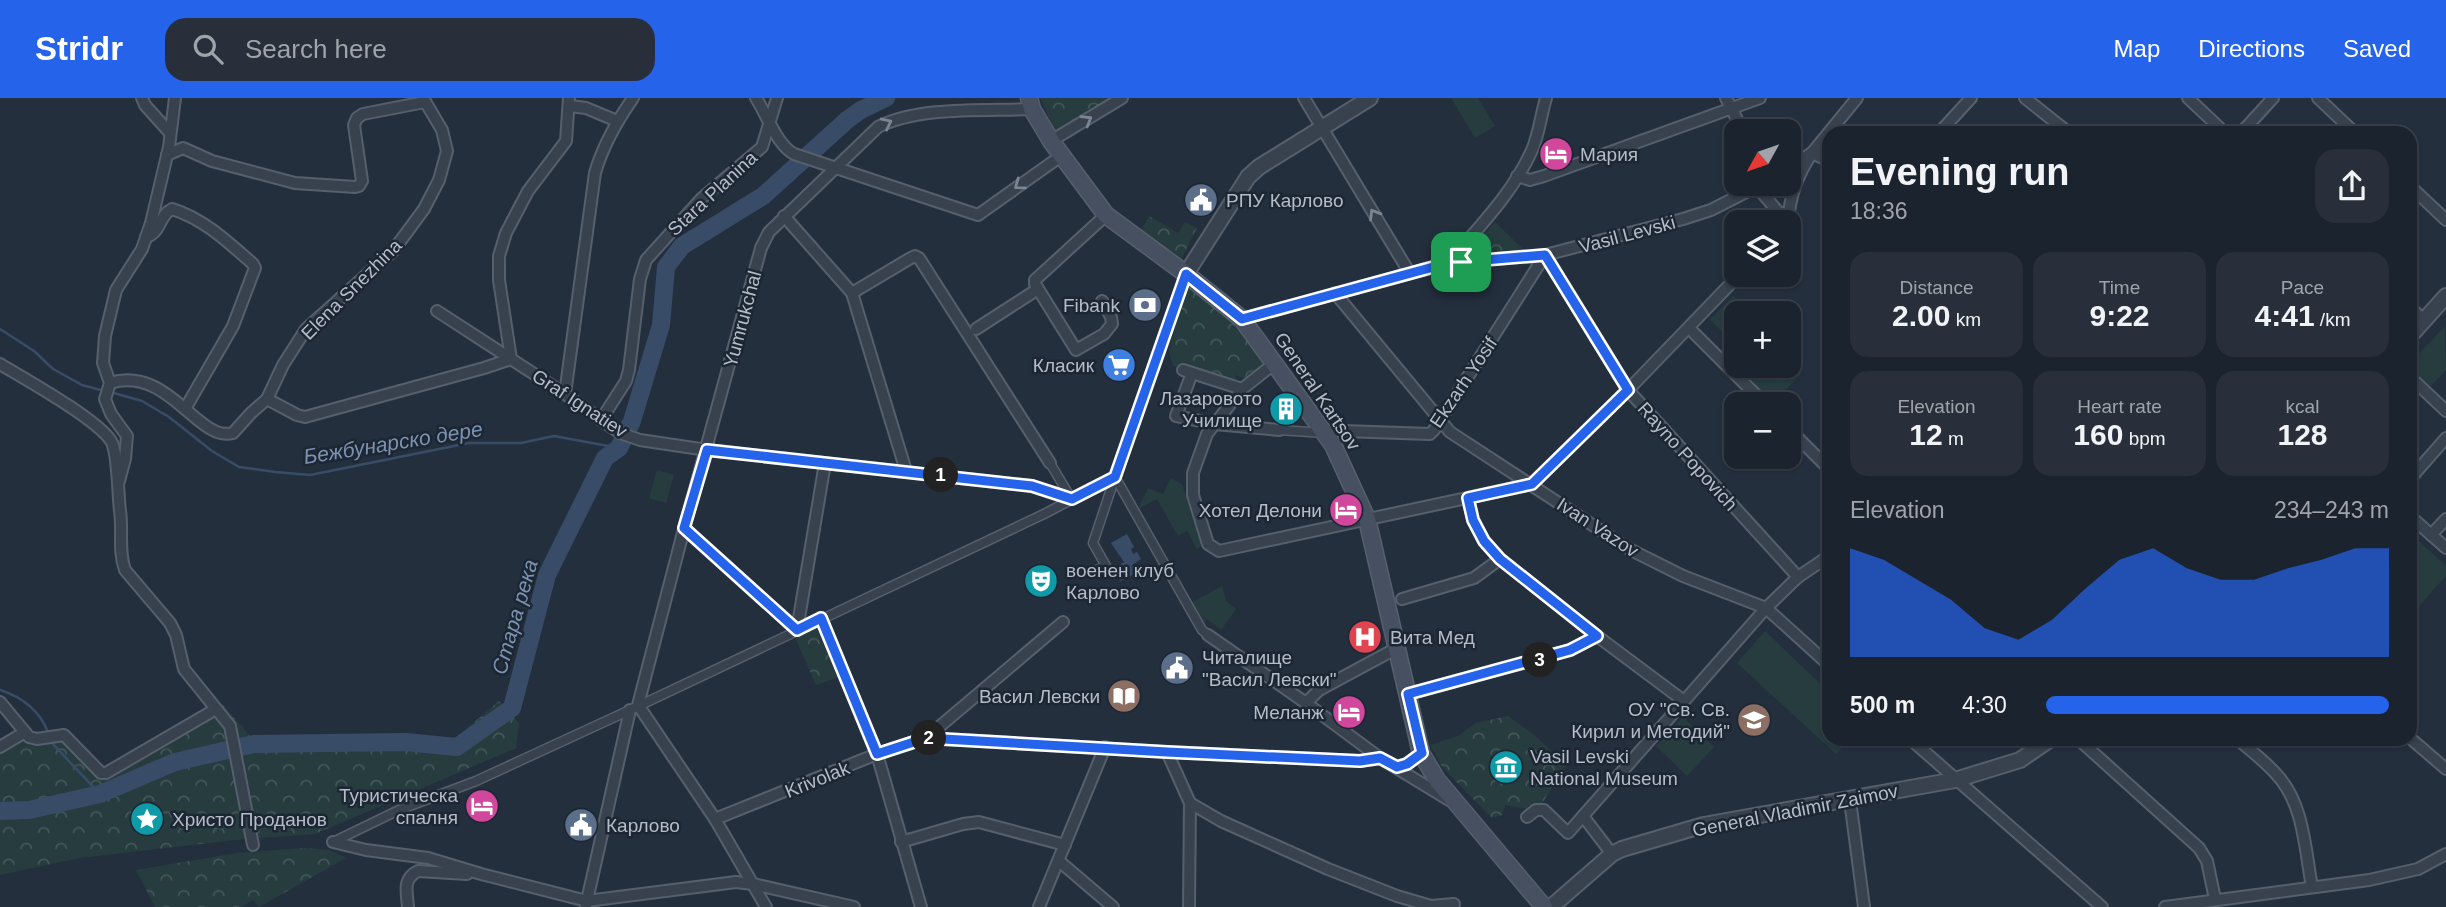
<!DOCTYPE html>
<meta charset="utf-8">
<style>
body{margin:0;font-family:Arial,sans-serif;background:#282f3a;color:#f1f3f6;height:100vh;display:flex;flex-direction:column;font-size:26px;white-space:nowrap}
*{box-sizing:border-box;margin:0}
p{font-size:23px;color:#a0a4aa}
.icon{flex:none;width:38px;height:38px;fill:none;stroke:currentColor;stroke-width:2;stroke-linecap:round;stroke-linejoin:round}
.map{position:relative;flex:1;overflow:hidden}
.side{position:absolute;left:1822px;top:28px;width:595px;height:620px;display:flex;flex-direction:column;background:#1b232e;border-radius:21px;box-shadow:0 2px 5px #0004,0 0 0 2px #39404a}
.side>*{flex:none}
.needle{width:46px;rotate:230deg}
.tools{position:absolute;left:1724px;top:21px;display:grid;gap:14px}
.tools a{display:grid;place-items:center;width:77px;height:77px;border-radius:14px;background:#1b232e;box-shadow:0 2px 5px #0004,0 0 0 2px #39404a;font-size:35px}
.pin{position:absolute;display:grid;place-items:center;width:60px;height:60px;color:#fff;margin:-30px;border-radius:14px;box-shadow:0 4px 10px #0006}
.km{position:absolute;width:35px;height:35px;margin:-18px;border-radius:50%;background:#222;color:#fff;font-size:19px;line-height:35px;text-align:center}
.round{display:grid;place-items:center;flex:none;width:74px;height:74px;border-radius:21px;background:#282f3a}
.head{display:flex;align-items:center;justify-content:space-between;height:119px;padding:0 28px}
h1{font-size:38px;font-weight:800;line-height:52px}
.stats{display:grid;grid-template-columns:repeat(3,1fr);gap:10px;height:119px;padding:7px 28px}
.stats div{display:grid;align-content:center;border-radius:18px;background:#282f3a;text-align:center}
.stats b{font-size:30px;font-weight:800}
.stats small{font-size:19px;font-weight:400}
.stats p{font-size:19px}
.chart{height:196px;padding:14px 28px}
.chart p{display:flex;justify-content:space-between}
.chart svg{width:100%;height:126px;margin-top:7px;fill:#2563eb;opacity:.7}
ul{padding:0 28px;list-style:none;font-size:23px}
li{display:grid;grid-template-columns:112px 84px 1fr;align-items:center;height:52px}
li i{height:18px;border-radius:9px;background:#2563eb}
header{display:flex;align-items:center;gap:42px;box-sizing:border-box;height:98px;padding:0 35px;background:#2563eb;color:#fff}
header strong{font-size:33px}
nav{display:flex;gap:38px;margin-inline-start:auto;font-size:24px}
.search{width:490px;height:63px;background:#282f3a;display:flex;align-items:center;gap:18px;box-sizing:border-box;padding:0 24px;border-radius:21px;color:#a0a4aa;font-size:26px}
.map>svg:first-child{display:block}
</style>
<header>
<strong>Stridr</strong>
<div class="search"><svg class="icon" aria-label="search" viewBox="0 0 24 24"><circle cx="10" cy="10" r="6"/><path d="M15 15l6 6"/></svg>Search here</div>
<nav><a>Map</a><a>Directions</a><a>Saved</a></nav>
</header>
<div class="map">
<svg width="2446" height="809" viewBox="0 0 2446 809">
<defs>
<pattern id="park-crowns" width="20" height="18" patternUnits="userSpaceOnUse" patternTransform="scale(1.75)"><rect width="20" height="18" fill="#263c3f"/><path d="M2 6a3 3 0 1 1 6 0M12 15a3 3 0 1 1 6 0" fill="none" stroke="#435659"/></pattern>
</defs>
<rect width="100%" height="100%" fill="#242f3e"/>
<g fill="#263c3f">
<polygon points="1451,0 1478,0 1495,28 1475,40"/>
<polygon points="1733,198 1749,215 1736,215 1736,242 1733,244 1710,222"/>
<polygon points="2445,228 2446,272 2428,291 2410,274 2410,265"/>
<polygon points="1736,251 1736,268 1788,268 1789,264 1801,276 1772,306 1725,259"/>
<polygon points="657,372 674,377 666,405 649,400"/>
<polygon points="1171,380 1182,386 1202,448 1197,451 1187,433 1178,438 1157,401 1138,411 1148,390 1163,396"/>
<polygon points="2410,435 2446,468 2446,478 2410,518"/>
<polygon points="1222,488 1226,503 1236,511 1221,532 1207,521 1204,524 1194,514 1189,506"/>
<polygon points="1765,533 1829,594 1829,640 1851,641 1836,656 1737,565"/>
<polygon points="1683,619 1714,649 1687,678 1656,648"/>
</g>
<g fill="url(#park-crowns)">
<polygon points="1040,0 1110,0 1057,37"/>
<polygon points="1149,118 1178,135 1185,124 1197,130 1179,165 1138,137"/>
<polygon points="1495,124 1530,158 1461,164"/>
<polygon points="1187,185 1225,215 1239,230 1264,268 1249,283 1236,277 1234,286 1173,268 1169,253"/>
<polygon points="816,526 839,579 816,587 794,537"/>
<polygon points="499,603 519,625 516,650 315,736 244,741 79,760 0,777 0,649 14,640 63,642 93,676 104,678 128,669 223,607 250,638 402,636 452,643"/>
<polygon points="1508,618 1533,636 1567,667 1537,713 1505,707 1502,717 1492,720 1442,669 1430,647 1458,638 1476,625"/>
<polygon points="305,750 329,752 346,760 259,809 253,802 241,809 155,809 136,772 237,755"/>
</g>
<polygon fill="#394c67" points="1127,436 1134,449 1131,451 1133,456 1137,454 1141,461 1132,467 1136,475 1120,483 1113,470 1124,464 1111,445"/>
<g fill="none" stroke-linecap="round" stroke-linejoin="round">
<g stroke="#394c67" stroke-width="2.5">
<polyline points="0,231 34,253 53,271 82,287 104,293"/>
<polyline points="110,294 142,303 169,319 212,353 239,369 275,374 310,377 469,345 521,345 554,338 619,350"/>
<path d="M0,592C22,599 39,612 48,634"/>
<polyline points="51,644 100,696"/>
</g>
<polyline stroke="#394c67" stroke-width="18" points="0,713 29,712 100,696 175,664 254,646 405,644 457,649 512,610 547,477 605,360 619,350 632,323 661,227 666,169 682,148 763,98 847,22 861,12 886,0"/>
<g stroke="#565f6c" stroke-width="11">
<g id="pedestrian">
<polyline points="1279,332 1325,335 1343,333"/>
<polyline points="1032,388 1072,402 1050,365"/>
<polyline points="1097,472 1106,468 1093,445 1115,379 1202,532 1208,537"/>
<polyline points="333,744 399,712 476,683 630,612 1044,416 1115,379 1186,176"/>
</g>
</g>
<g stroke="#565f6c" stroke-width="14">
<g id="minor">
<polyline points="142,0 145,7 170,35"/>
<path d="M756,0C767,17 777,47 794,56L978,117L1061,58"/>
<polyline points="1304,0 1409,174"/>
<polyline points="1726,0 1743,33"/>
<polyline points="2025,0 2069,35"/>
<polyline points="2188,0 2225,35"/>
<polyline points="2318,0 2355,35"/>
<polyline points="570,8 586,10 617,23"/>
<polyline points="1939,35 1971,0"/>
<polyline points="2241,35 2273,0"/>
<polyline points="1051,43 1122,0"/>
<polyline points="167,57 183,50 212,63 295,85 355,89 359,88 362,83 354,27 357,20 363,16 425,4"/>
<polyline points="1788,70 1812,55 1857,0"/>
<polyline points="1517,78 1530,82 1544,78 1760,0"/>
<polyline points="1756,88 1787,124"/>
<polyline points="2410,88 2446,122"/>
<polyline points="784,118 852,195 909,161 915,158 919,160 1050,365"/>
<path d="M1788,124C1790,97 1797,78 1812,55L1829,63"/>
<path d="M146,139C161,135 159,117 172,111C204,121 228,144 253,166L255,170L233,228L185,311"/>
<path d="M1448,165C1478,130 1513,95 1532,52C1539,36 1541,17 1546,0"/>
<polyline points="852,195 906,373"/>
<polyline points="1335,195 1450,334 1629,451 1683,478 1766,510 1829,567"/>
<polyline points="1102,203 1111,219 1112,226 1104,236 1076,252 1035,186 1035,182 1106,117"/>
<polyline points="2410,209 2424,223"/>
<polyline points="437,213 565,296 620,335 640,342 707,352 1032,388"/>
<polyline points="1242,221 1448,165 1545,157 1683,121 1711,112 1762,86"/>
<polyline points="1689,230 1765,306"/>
<polyline points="976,231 1038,191"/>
<path d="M0,266C25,281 97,321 111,343C118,353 118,398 120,413C123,433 118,453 125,472L170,525L176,537L184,571L230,628L253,747"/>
<polyline points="1183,272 1242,291 1275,265"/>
<polyline points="1192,275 1176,318 1215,326 1279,332"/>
<polyline points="2410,279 2446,313"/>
<path d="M110,285C169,267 198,345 233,335L251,315L267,301L283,267L306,231L393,153L424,111L439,82L447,53L442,32L423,0"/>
<polyline points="1242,291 1207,336 1193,375 1193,397 1208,446 1219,453 1532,386 1628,292 1739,177"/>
<path d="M565,296L595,75C603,47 617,23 633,0"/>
<polyline points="267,301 297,317 305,319 484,270 511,261 499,182 499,158 506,135 528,93 566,43 569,0"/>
<polyline points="601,322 626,283 629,272 640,181 646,162 702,100 762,49 777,0"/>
<polyline points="1788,330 1829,371"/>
<polyline points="1343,333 1430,336 1434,332 1545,157 1628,292 1798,479"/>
<polyline points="2410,381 2446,340"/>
<polyline points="119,383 125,361 127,338 111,316 105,301 110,285 103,265 105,238 116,192 142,151 151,125 169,49 175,0"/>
<polyline points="1468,400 1473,422 1484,443 1500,461 1597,538 1684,603"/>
<polyline points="2410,418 2446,450"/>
<polyline points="684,430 797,532"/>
<polyline points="2431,437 2446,421"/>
<polyline points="1402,501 1474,480 1500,461"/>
<polyline points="821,520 877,656 921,809"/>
<polyline points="797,532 825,365"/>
<polyline points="1208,537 1306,605 1380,660 1449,702"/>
<polyline points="1408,596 1570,552 1597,538"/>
<polyline points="0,604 29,639 37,641 64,637 101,675 106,675 216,611"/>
<polyline points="1306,605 1319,592 1397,550"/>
<polyline points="926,640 1063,524"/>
<polyline points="1909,640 2102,809"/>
<polyline points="2077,640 2199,750 2207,763 2215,801"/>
<path d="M2236,640C2250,652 2265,663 2277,677C2304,706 2305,752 2312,789"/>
<polyline points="2410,640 2446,671"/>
<polyline points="0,649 25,634"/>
<polyline points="1167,654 1190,705 1189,809"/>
<polyline points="1397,669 1407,666 1421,655"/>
<polyline points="1850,702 1864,809"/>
<polyline points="1190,705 1221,723 1328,771 1397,798 1431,808 1454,806"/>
<polyline points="1583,718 1612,756"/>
<polyline points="1527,719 1536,712 1544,712 1568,735 1766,510 1798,479 1829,458"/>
<polyline points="715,721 877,656 926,640 1167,654 1360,663 1380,660"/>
<polyline points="333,744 366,752 428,760 481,776 587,803 736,784 753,786 854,809"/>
<polyline points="901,744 963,726 979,724 1065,747"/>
<polyline points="1059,763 1113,809"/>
<polyline points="586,807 630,612"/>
<path d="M408,809C407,794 402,781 418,773L467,776"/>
<path d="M766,809L715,721L638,607L685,427L761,150L769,134L878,29C919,8 985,13 1032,11"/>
<polyline points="1039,809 1105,649"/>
<polyline points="2165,809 2369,782 2418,771 2446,756"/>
</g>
</g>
<g stroke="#565f6c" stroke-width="18">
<g id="tertiary">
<polyline points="1186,176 1248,79 1259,69 1370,0"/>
<polyline points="2410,238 2446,198"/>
<polyline points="1551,809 1612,756 1622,751 1704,727 1955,682 2020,662 2052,640"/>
</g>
</g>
<g stroke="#565f6c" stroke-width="19">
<polyline id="secondary" points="1029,0 1032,11 1051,43 1106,117 1186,176 1242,221 1333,347 1367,421 1421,655 1437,682 1544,809"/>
</g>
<use href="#pedestrian" stroke="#38414e" stroke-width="8"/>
<use href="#minor" stroke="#38414e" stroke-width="10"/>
<use href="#tertiary" stroke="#38414e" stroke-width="14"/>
<use href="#secondary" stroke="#465061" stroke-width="16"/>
</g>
<defs><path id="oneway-chevron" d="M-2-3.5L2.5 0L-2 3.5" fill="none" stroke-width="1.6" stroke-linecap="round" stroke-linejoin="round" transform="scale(1.75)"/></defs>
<g stroke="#7c8592">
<use href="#oneway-chevron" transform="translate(1087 22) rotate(-31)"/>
<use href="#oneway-chevron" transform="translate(887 25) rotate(-26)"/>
<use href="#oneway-chevron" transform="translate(1019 87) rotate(144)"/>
<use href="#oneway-chevron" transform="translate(1374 116) rotate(-121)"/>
</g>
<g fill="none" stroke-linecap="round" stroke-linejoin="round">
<g stroke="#fff" stroke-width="14">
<polygon id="route" points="1545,157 1628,292 1532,386 1468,400 1473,422 1484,443 1500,461 1597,538 1570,552 1408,596 1422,655 1407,666 1397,669 1380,660 1360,663 1167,654 926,640 877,656 821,520 797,532 684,430 707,352 1032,388 1072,401 1115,379 1186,176 1242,221 1448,165"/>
</g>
<use href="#route" stroke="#2563eb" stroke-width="9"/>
</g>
<defs>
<g id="hotel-disc" transform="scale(1.75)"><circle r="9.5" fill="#d1479c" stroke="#1d2633"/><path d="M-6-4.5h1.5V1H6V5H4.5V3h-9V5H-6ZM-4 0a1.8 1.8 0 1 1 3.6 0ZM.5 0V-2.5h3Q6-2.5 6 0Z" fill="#fff"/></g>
<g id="civic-disc" transform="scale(1.75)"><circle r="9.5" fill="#5c6f8a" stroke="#1d2633"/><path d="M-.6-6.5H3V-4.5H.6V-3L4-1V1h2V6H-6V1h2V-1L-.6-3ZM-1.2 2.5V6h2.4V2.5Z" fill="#fff"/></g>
<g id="bank-disc" transform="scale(1.75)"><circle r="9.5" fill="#5c6f8a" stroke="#1d2633"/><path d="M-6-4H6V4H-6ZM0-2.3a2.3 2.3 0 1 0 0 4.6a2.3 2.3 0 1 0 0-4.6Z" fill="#fff"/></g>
<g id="supermarket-disc" transform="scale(1.75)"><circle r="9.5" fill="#3f7fe0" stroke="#1d2633"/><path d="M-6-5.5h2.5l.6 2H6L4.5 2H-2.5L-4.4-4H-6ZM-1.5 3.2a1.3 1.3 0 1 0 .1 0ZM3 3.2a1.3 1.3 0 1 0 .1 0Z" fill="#fff"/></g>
<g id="building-disc" transform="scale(1.75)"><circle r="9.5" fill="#0f9aa8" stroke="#1d2633"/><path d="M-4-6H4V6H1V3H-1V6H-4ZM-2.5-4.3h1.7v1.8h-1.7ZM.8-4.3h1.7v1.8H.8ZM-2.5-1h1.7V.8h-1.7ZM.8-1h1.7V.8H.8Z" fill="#fff"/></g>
<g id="theatre-disc" transform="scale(1.75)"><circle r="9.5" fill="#0f9aa8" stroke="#1d2633"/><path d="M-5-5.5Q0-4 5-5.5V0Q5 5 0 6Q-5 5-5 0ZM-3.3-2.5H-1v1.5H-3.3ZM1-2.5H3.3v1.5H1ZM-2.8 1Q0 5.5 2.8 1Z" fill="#fff"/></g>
<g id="hospital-disc" transform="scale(1.75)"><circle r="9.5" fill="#e0444e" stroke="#1d2633"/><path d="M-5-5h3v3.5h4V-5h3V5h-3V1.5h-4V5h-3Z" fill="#fff"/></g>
<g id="library-disc" transform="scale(1.75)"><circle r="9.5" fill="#8d6e63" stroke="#1d2633"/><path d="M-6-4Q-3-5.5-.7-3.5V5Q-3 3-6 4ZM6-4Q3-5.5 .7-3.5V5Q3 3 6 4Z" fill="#fff"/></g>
<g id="school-disc" transform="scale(1.75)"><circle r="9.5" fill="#8d6e63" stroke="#1d2633"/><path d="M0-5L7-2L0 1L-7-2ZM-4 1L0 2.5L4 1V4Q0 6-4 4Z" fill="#fff"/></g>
<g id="museum-disc" transform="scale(1.75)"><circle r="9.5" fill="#0f9aa8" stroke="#1d2633"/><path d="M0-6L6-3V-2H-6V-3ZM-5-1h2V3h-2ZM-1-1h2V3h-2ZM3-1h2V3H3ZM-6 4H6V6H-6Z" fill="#fff"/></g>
<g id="sight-disc" transform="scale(1.75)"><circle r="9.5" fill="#0f9aa8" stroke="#1d2633"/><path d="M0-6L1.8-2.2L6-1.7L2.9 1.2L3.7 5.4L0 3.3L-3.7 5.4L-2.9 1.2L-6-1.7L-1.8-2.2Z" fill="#fff"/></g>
</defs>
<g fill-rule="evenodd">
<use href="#hotel-disc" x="1556" y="56"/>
<use href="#civic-disc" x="1201" y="102"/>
<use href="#bank-disc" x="1145" y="207"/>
<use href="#supermarket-disc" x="1119" y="267"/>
<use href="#building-disc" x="1286" y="311"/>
<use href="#hotel-disc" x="1346" y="412"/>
<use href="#theatre-disc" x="1041" y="483"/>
<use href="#hospital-disc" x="1365" y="539"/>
<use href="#civic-disc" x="1177" y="570"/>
<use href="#library-disc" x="1124" y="598"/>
<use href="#hotel-disc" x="1349" y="614"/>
<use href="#school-disc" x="1754" y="622"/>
<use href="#museum-disc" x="1506" y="669"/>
<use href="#hotel-disc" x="482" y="708"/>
<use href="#sight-disc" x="147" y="721"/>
<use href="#civic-disc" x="581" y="727"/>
</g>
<g text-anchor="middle" stroke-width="5" stroke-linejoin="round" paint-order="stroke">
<g font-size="19" fill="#b4bcc9" stroke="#1d2633" text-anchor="start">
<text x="1580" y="63">Мария</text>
<text x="1226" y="109">РПУ Карлово</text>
<text x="1120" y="214" text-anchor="end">Fibank</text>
<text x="1094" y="274" text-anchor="end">Класик</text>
<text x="1262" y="307" text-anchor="end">Лазаровото<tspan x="1262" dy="22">Училище</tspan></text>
<text x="1322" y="419" text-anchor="end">Хотел Делони</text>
<text x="1066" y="479">военен клуб<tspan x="1066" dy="22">Карлово</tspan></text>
<text x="1390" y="546">Вита Мед</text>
<text x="1202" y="566">Читалище<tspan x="1202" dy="22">"Васил Левски"</tspan></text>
<text x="1100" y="605" text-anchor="end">Васил Левски</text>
<text x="1730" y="618" text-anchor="end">ОУ "Св. Св.<tspan x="1730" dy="22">Кирил и Методий"</tspan></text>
<text x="1324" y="621" text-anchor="end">Меланж</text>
<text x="1530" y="665">Vasil Levski<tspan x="1530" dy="22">National Museum</tspan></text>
<text x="458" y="704" text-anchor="end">Туристическа<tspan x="458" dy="22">спалня</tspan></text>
<text x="172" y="728">Христо Проданов</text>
<text x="606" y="734">Карлово</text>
</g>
<g font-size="19" fill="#b4bcc9" stroke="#1d2633">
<text transform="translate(712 95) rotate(-43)" y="7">Stara Planina</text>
<text transform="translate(1627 136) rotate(-15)" y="7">Vasil Levski</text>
<text transform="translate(351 191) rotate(-45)" y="7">Elena Snezhina</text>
<text transform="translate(742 221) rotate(-75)" y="7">Yumrukchal</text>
<text transform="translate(1463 284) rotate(-56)" y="7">Ekzarh Yosif</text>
<text transform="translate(1318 293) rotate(56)" y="7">General Kartsov</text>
<text transform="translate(580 305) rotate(33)" y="7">Graf Ignatiev</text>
<text transform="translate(1688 358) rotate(48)" y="7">Rayno Popovich</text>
<text transform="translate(1598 429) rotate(33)" y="7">Ivan Vazov</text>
<text transform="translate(817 681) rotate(-22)" y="7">Krivolak</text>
<text transform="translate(1795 712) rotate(-11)" y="7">General Vladimir Zaimov</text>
</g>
<g font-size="21" font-style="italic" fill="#7c92b1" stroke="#1d2633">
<text transform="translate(393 345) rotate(-9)" y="7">Бежбунарско дере</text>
<text transform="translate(515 519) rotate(-74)" y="7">Стара река</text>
</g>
</g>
</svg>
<div class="tools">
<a><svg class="needle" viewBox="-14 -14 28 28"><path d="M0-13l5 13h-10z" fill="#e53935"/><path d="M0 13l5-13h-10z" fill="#a0a4aa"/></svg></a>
<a><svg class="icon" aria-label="layers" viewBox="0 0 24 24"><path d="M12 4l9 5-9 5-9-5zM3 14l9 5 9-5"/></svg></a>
<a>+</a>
<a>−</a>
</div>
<div class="pin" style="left:1461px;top:164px;background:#1e9e55"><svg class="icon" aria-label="arrive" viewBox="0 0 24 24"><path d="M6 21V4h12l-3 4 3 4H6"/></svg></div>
<b class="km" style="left:941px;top:377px">1</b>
<b class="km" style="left:929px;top:640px">2</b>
<b class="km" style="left:1540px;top:562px">3</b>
<section class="side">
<div class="head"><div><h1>Evening run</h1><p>18:36</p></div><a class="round"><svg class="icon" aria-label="share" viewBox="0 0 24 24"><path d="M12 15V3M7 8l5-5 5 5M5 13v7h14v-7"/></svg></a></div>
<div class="stats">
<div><p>Distance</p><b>2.00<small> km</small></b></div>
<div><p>Time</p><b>9:22</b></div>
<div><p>Pace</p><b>4:41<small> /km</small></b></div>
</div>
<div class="stats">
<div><p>Elevation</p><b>12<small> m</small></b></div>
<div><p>Heart rate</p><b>160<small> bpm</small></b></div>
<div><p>kcal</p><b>128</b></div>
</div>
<div class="chart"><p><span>Elevation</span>234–243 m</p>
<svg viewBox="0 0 160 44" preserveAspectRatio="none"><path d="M0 44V6L10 10L20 17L30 24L40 34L50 38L60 31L70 20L80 10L90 6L100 13L110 17L120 17L130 13L140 10L150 6L160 6V44z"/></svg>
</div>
<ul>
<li><b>500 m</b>4:30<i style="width:100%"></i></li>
</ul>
</section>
</div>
